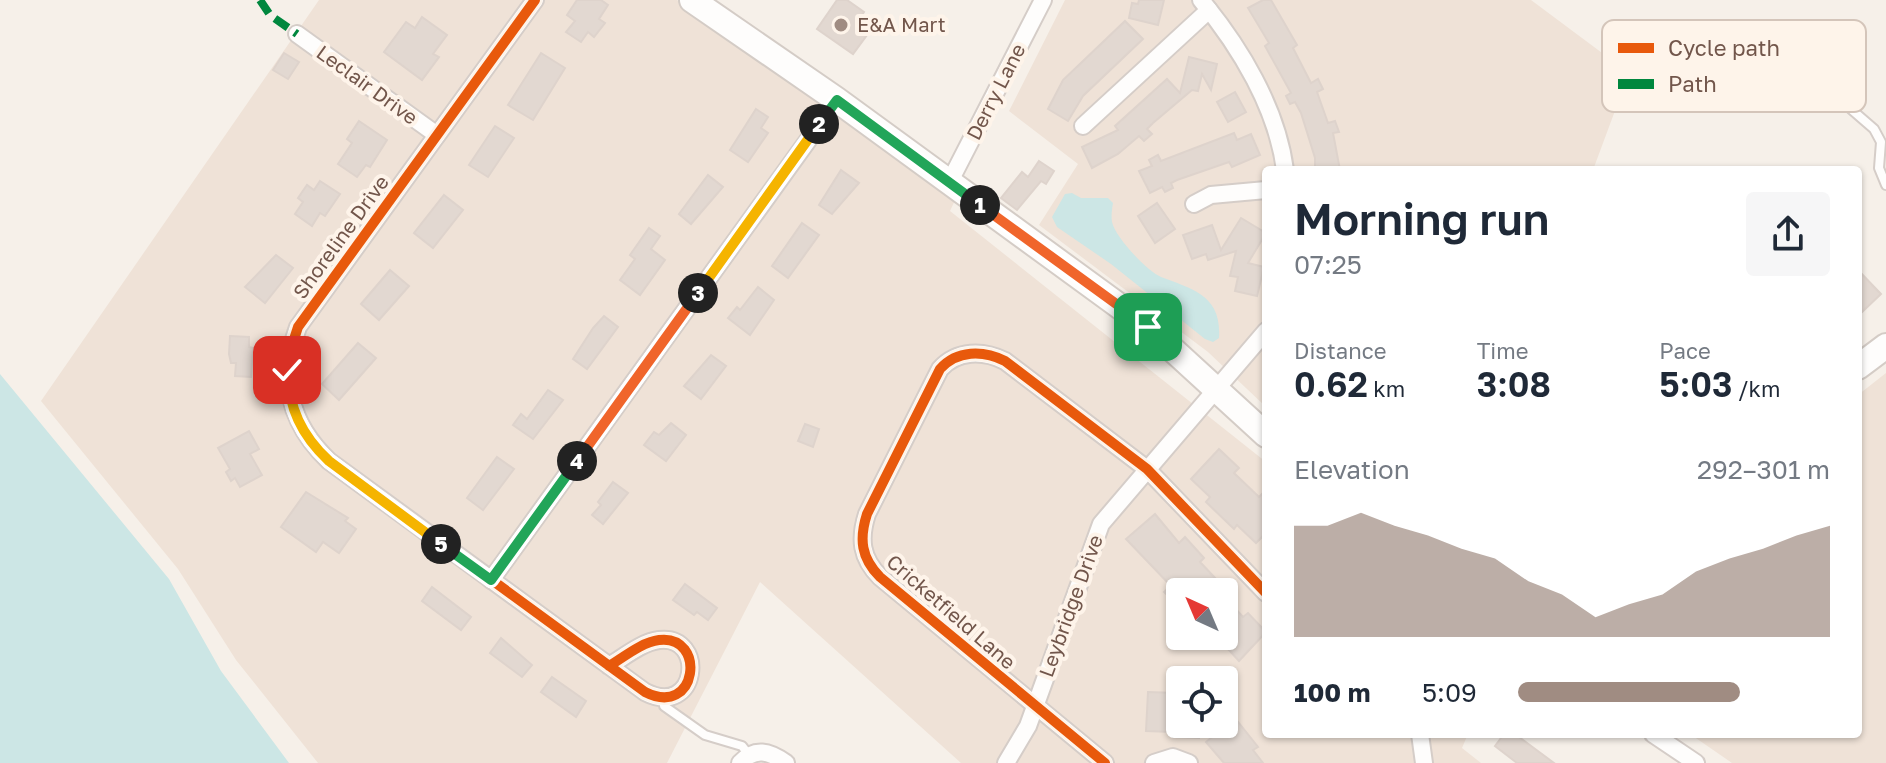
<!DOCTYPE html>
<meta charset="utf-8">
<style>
body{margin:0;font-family:"Golos Text",sans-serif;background:#f6f6f7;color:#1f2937;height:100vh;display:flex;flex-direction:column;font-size:30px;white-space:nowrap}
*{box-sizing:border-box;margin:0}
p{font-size:26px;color:#747a83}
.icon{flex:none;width:44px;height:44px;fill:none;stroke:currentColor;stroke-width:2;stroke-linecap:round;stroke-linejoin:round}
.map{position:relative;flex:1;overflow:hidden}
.side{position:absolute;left:1262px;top:166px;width:600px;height:572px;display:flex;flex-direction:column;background:#fff;border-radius:8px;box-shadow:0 2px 6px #0004}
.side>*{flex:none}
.needle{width:52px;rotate:316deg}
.buttons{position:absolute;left:1166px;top:578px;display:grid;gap:16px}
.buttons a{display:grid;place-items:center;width:72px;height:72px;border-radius:8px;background:#fff;box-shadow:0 2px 6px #0004;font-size:40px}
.pin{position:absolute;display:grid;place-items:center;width:68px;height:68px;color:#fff;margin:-34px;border-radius:16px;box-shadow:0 4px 12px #0006}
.km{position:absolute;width:40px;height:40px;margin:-20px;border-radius:50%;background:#222;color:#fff;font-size:22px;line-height:40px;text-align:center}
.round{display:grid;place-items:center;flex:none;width:84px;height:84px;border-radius:8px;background:#f6f6f7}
.headline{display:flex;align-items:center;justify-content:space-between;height:136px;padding:0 32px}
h1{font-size:44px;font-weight:600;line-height:60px}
.stats{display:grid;grid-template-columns:repeat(3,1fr);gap:12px;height:136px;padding:8px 32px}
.stats div{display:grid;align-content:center}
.stats b{font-size:34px;font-weight:600}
.stats small{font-size:22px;font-weight:400}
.stats p{font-size:22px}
.chart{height:224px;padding:16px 32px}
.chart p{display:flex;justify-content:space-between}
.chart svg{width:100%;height:144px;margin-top:8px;fill:#a08c82;opacity:.7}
ul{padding:0 32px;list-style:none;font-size:26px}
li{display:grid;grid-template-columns:128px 96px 1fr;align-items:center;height:60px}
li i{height:20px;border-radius:10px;background:#a08c82}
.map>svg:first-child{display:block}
</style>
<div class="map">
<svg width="1886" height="763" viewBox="0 0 1886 763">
<rect width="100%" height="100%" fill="#f6f0e9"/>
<g fill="#efe2d7" fill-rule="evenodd">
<path d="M319,0H677L957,196L950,211L1266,462V734H1468L1462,748L1481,763H961L760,582L667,763H318L236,660L178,569L41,401ZM1180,592H1224V636H1180ZM1180,680H1224V724H1180Z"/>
<polygon points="1065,0 1531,0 1629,73 1593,170 1266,170 1266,407 1208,352 1039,225 1078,164 1009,111"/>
<polygon points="1886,373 1886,763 1732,763 1690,734 1858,734 1858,395"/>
</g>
<g fill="#cce6e5">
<path d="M1072,193L1081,198H1108L1113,203C1112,209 1111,216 1112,222C1115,237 1147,271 1161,277C1192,289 1222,295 1219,338L1213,342L1205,339L1111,264L1057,227L1052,217L1065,194Z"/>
<polygon points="0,374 169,579 221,671 289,763 0,763"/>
</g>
<g fill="#e2d8d1" stroke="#ded3cc" stroke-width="2">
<polygon points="577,0 601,0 608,5 599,19 605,23 594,37 588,32 581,42 566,32 575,21 567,15"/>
<polygon points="837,0 847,0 864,12 857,22 870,31 853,54 817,29"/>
<polygon points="1139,0 1164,0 1158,25 1129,18 1132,3 1138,4"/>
<polygon points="1263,0 1271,0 1297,45 1293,48 1311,83 1318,79 1323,89 1317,92 1328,123 1335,121 1339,132 1333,133 1340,170 1315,170 1315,158 1301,113 1295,102 1290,104 1286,96 1291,93 1265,46 1269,43 1248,8"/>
<polygon points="422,17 447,35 433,54 439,57 422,80 384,52 406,22 415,28"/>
<polygon points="1125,21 1143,39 1083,96 1068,121 1048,109 1063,80"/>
<polygon points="284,53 299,62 288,79 273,70"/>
<polygon points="541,53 565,68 533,120 508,105"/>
<polygon points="1189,57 1217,64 1211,90 1202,74 1198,91 1192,90 1153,123 1147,129 1152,134 1144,141 1139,136 1118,154 1092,168 1082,147 1118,130 1115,126 1167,79 1180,93"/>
<polygon points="1235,92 1246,112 1228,122 1217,102"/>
<polygon points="756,109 768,117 761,128 768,133 748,162 730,150"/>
<polygon points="359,121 387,140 370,167 366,165 357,177 338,164 352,143 347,139"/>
<polygon points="495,126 514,138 488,177 469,165"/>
<polygon points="1234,133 1237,140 1251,134 1260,155 1232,167 1229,162 1177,180 1171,183 1173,188 1165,192 1162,187 1150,193 1139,171 1152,166 1149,160 1158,155 1161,161"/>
<polygon points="1039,161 1054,171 1046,184 1041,181 1017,210 1001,198 1022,172 1028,177"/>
<polygon points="841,170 859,183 832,214 819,205"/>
<polygon points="708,175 723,187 691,224 679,214"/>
<polygon points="320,181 340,194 325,216 320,213 312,226 295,214 303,202 298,198 307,185 314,190"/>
<polygon points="444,195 463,210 433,248 414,233"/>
<polygon points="1157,203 1175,229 1155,243 1138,216"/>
<polygon points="1241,218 1266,233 1248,263 1264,267 1257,296 1235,291 1238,277 1230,276 1236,251 1208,260 1206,254 1192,259 1183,235 1212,225 1221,250"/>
<polygon points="802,223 819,235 788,278 772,266"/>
<polygon points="649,228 660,236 651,249 665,260 640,295 620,280 635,259 630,255"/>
<polygon points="276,255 293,268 265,303 245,287"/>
<polygon points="390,270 409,286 379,320 361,304"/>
<polygon points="1858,270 1881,294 1858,316"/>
<polygon points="758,287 774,300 750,335 728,318 737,307 740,310"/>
<polygon points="604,316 618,327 587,369 573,359 593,328"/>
<polygon points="230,336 249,337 249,347 253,348 251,377 235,376 236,363 231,363 229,354"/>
<polygon points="358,343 376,358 339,400 322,384"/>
<polygon points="711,355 726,366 701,399 684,386"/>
<polygon points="548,390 563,400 533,439 513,425 521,414 527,419"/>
<polygon points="671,423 686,435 666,461 644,445 654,432 659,435"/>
<polygon points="805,424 819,429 813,447 798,441"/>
<polygon points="249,431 259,449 250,454 262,475 240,487 235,478 231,481 226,472 230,469 218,448"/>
<polygon points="1219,449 1239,468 1234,473 1259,497 1266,490 1266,533 1256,543 1237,525 1234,529 1206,502 1210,497 1191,479"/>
<polygon points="497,457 514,469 483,510 467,498"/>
<polygon points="613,482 628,493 603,524 592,515 601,505 598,502"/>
<polygon points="306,492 348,518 345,521 356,529 339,553 323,542 316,552 281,527"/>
<polygon points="1155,514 1179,543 1185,537 1204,558 1200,562 1217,580 1204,592 1180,592 1180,606 1164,592 1171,586 1126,539"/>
<polygon points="685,584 717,608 708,620 697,612 694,615 673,600"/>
<polygon points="432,587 471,617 461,630 422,601"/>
<polygon points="1224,596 1243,617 1248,613 1266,632 1239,661 1216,636 1224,636"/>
<polygon points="501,638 532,665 522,677 490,653"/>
<polygon points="552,677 586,701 576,717 541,692"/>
<polygon points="1148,692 1176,693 1176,698 1180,698 1180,724 1200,724 1199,738 1173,737 1173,732 1146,731"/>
<polygon points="1235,718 1258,747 1253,750 1263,763 1224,763 1206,742"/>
<polygon points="1504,734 1515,734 1554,763 1517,763 1495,746"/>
</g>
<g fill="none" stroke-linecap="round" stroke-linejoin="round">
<g stroke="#d5cdc8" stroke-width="12">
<g id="lane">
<polyline points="1829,90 1874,129 1881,142 1879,168 1886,185"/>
<polyline points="664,698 664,706 705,735 742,746 749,755"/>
</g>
</g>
<g stroke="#d5cdc8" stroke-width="20">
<g id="street">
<path d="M535,0L298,327C279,379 289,423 329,461L645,692C698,719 707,634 659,640C642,642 624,657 609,666"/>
<path d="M1201,0C1240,47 1277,108 1285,170"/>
<polyline points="297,34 437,135"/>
<polyline points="1083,126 1209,10"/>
<polyline points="949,183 1043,0"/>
<polyline points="1194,204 1211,195 1266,190"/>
<polyline points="491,580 837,100"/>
<polyline points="1420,734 1424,763"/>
<polyline points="1653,734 1696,763"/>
<path d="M740,763C755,747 769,751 786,763"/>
<polyline points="1006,763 1028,726 1101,524 1266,331"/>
<path d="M1105,763L880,577C861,558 859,539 867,514L940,369C957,350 983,350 1005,361L1147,469L1266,593"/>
<polyline points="1154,763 1173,757 1189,763"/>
</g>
</g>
<g stroke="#d4ccc6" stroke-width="28">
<g id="secondary">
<polyline points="692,0 837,100 1148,327 1266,435"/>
<polyline points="1858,367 1886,346"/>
</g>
</g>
<use href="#lane" stroke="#fefdfc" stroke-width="8"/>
<use href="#street" stroke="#fefdfc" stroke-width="16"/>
<use href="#secondary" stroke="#fefdfc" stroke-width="24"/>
<polyline stroke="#00873e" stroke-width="8" stroke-dasharray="16 8" stroke-linecap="butt" points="260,0 270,15 297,34"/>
<g stroke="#fef4ea" stroke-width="15">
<g id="cycleway">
<path d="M535,0L298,327C279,379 289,423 329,461L645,692C698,719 707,634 659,640C642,642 624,657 609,666"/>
<path d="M1105,763L880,577C861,558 859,539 867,514L940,369C957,350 983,350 1005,361L1147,469L1266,593"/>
</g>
</g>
<use href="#cycleway" stroke="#e8590c" stroke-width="10"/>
</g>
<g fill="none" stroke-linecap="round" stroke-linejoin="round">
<g stroke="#fff" stroke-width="16">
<polyline id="split-1" points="980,205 1148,327"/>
</g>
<g stroke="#fff" stroke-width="16">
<polyline id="split-2" points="819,124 837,100 980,205"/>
</g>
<g stroke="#fff" stroke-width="16">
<polyline id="split-3" points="698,293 819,124"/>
</g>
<g stroke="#fff" stroke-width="16">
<polyline id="split-4" points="577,461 698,293"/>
</g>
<g stroke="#fff" stroke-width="16">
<polyline id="split-5" points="441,544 491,580 577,461"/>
</g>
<g stroke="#fff" stroke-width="16">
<path id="split-6" d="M287,370C289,408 301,435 329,461L441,544"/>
</g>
<use href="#split-1" stroke="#f0652b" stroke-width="10"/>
<use href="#split-2" stroke="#22a559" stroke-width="10"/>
<use href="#split-3" stroke="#f5b400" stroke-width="10"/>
<use href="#split-4" stroke="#f0652b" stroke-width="10"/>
<use href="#split-5" stroke="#22a559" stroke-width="10"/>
<use href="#split-6" stroke="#f5b400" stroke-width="10"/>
</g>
<circle fill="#a08c82" stroke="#fef4ea" stroke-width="3" cx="841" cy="25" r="8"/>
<g text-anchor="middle" stroke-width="8" stroke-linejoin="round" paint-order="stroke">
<g font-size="20" fill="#72564b" stroke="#fef4ea" text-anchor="start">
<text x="857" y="32">E&amp;A Mart</text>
</g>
<g font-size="20" fill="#72564b" stroke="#fef4ea">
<text transform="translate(367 85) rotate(36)" y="7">Leclair Drive</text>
<text transform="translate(996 92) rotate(-63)" y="7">Derry Lane</text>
<text transform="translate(341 237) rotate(-54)" y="7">Shoreline Drive</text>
<text transform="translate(1071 606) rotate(-70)" y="7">Leybridge Drive</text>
<text transform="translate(951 612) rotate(41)" y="7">Cricketfield Lane</text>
</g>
</g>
<rect x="1602" y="20" width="264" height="92" rx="12" fill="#fef4ea" stroke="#d4c5ba" stroke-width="2"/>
<rect x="1618" y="43" width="36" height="10" fill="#e8590c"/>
<rect x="1618" y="79" width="36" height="10" fill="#00873e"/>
<g font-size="22" fill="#72564b">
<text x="1668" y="56">Cycle path</text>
<text x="1668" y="92">Path</text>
</g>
</svg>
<div class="buttons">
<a><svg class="needle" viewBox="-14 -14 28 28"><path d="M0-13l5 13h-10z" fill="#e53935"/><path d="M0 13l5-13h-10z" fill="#747a83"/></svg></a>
<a><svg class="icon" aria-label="locate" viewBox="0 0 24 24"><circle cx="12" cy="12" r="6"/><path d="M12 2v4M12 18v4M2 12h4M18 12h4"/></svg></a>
</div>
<div class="pin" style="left:1148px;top:327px;background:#1e9e55"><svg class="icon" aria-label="arrive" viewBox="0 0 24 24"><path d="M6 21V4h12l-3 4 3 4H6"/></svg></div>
<div class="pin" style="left:287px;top:370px;background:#d93025"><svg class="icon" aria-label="check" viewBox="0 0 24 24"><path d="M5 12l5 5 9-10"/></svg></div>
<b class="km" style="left:980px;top:205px">1</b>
<b class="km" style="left:819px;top:124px">2</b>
<b class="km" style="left:698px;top:293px">3</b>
<b class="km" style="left:577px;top:461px">4</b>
<b class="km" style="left:441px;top:544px">5</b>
<section class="side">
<div class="headline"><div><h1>Morning run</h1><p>07:25</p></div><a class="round"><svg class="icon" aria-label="share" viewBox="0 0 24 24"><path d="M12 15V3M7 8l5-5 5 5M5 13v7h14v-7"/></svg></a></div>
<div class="stats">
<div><p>Distance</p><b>0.62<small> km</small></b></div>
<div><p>Time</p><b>3:08</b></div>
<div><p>Pace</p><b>5:03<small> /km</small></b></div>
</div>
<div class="chart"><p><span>Elevation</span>292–301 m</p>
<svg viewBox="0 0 160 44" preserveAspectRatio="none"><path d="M0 44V10L10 10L20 6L30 10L40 13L50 17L60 20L70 27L80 31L90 38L100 34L110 31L120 24L130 20L140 17L150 13L160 10V44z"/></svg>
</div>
<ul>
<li><b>100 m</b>5:09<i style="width:71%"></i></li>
</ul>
</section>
</div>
